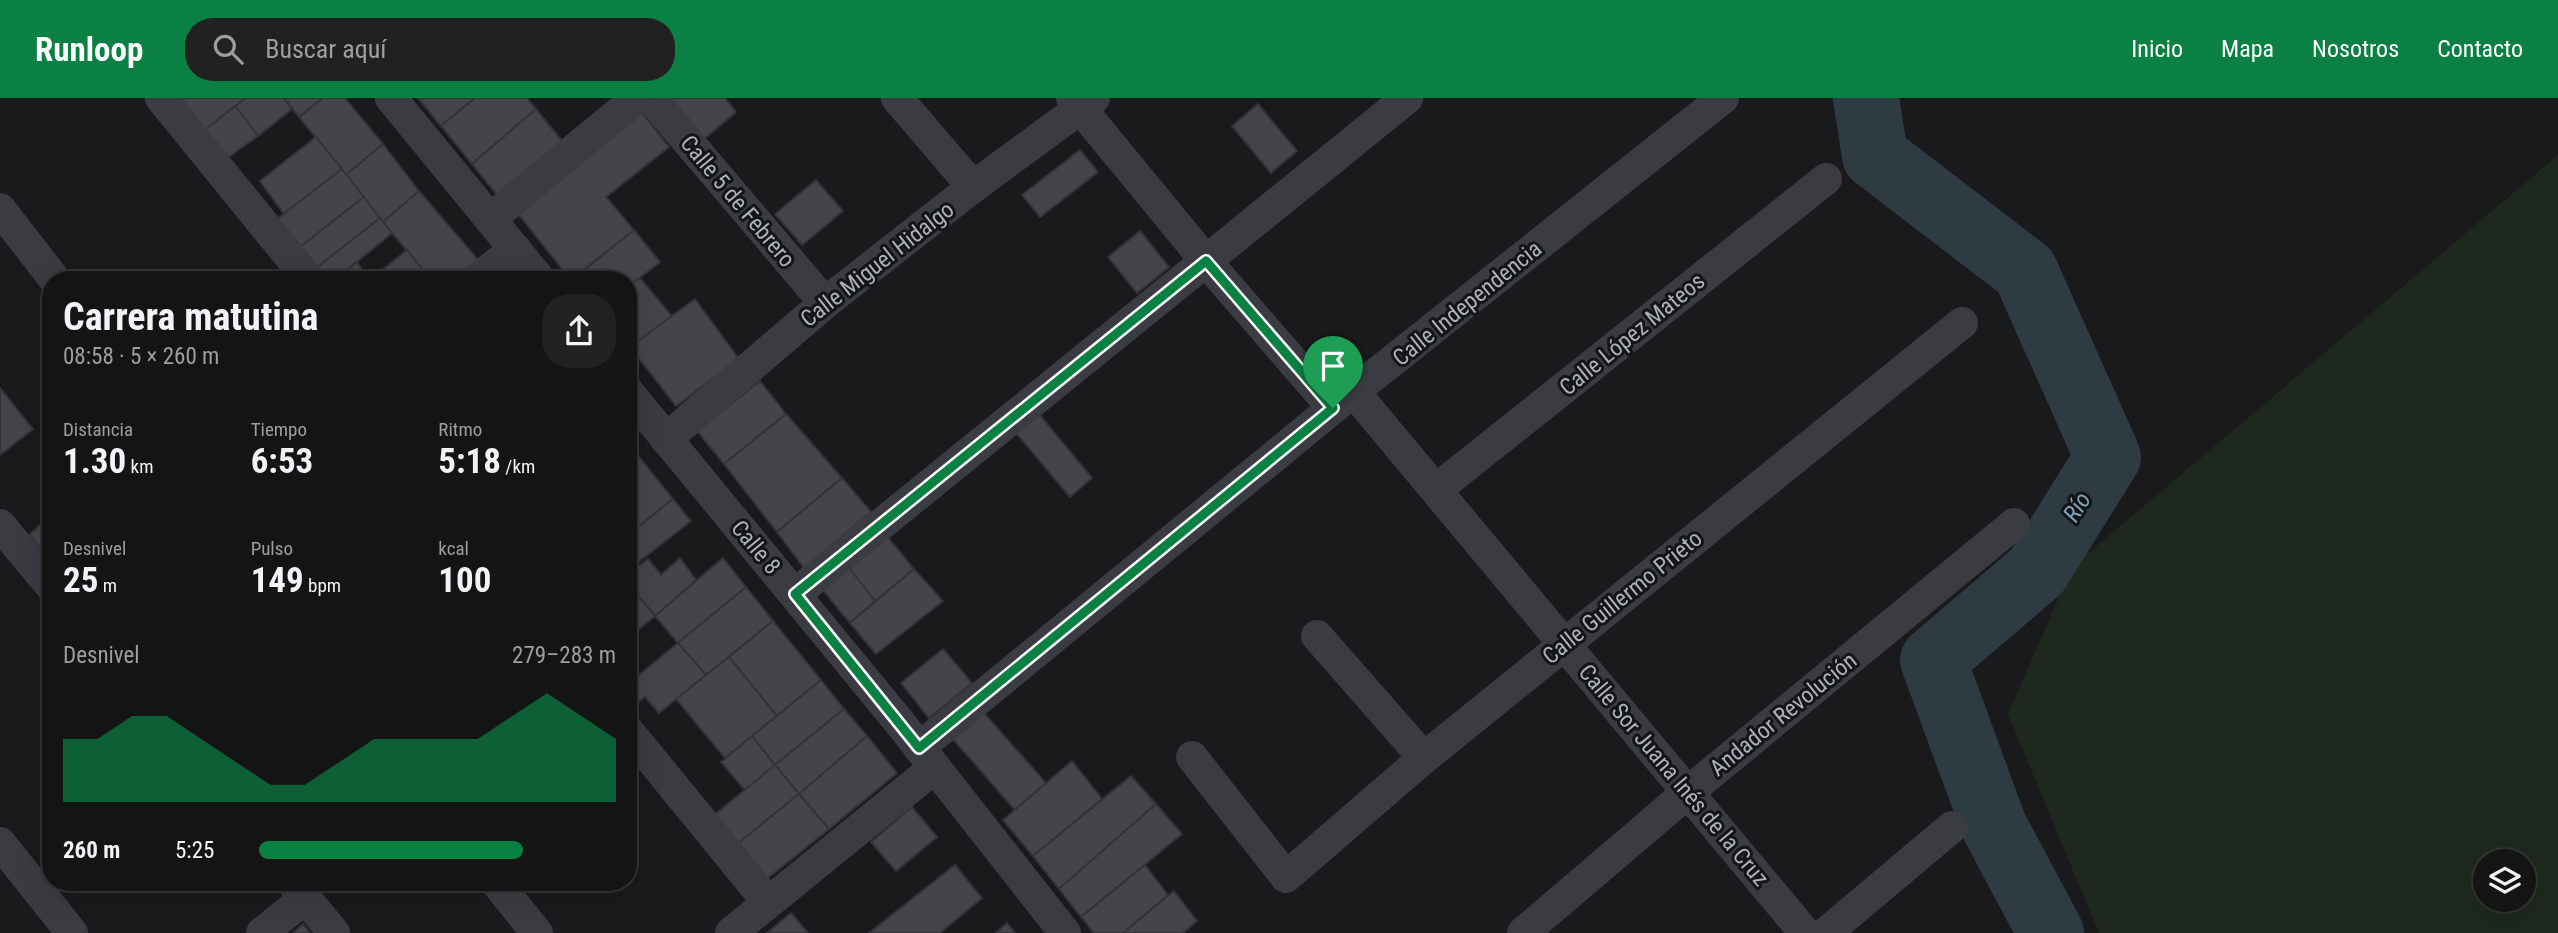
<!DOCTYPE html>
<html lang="es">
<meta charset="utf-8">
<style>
body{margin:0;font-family:"Roboto Condensed",sans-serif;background:#212122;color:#f1f3f6;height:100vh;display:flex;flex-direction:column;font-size:26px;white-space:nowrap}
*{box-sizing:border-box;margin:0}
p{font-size:23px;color:#9d9ea0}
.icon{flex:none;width:38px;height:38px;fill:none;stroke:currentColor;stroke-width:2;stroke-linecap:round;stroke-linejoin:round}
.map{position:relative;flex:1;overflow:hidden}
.panel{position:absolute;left:42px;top:173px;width:595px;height:620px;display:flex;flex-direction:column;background:#141415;border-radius:28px;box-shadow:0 7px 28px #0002,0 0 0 2px #333334}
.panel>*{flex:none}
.tools{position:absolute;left:2473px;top:751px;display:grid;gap:14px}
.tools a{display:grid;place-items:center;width:63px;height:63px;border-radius:50%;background:#141415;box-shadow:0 7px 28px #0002,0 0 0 2px #333334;font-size:35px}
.pin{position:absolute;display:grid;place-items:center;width:60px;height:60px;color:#fff;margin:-72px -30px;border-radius:50% 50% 50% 0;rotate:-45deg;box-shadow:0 0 7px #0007}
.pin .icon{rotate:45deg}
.round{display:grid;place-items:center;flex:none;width:74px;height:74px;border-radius:28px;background:#212122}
.summary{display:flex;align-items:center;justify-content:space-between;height:119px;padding:0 21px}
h1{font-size:38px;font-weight:700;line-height:52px}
.metrics{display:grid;grid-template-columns:repeat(3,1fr);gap:10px;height:119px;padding:7px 21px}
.metrics div{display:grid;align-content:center}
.metrics b{font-size:35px;font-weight:700}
.metrics small{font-size:19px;font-weight:400}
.metrics p{font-size:19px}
.chart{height:196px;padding:14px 21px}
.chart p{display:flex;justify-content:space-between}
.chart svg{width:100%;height:126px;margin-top:7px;fill:#0b8043;opacity:.7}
ul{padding:0 21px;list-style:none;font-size:23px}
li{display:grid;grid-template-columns:112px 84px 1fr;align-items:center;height:52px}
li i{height:18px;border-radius:9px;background:#0b8043}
header{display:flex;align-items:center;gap:42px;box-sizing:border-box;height:98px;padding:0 35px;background:#0b8043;color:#fff}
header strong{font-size:33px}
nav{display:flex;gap:38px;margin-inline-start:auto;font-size:24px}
.search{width:490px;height:63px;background:#212122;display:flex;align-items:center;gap:18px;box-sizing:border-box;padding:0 24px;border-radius:28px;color:#9d9ea0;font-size:26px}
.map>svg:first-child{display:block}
</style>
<header>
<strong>Runloop</strong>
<div class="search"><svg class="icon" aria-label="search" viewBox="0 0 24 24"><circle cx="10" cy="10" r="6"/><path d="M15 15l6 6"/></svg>Buscar aquí</div>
<nav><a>Inicio</a><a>Mapa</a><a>Nosotros</a><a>Contacto</a></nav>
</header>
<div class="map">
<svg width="2558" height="835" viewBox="0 0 2558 835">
<rect width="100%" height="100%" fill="#1a1a1c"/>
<path fill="#1f281f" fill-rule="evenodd" d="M2558,57V835H2099L2008,616L2072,469ZM2485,763H2524V802H2485Z"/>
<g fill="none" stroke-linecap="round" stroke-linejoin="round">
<polyline stroke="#2e3b42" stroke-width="66" points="1866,0 1875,58 2025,173 2108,359 2037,473 1933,562 1994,728 2051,835"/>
</g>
<g fill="#444549" stroke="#333438" stroke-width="2">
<polygon points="184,0 246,0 204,33 181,3"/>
<polygon points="246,0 284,0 292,11 258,38 235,8"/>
<polygon points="284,0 323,0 299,19"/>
<polygon points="323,0 345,0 383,46 346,77 299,19"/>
<polygon points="418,0 475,0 441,28"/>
<polygon points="475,0 527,0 536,11 472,66 441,28"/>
<polygon points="670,0 725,0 736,14 704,41"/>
<polygon points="1258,6 1297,53 1271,75 1232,28"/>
<polygon points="235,8 258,38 226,61 204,33"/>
<polygon points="536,11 562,43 498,98 472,66"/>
<polygon points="642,15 669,49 606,99 634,132 571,182 518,116"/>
<polygon points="316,39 342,71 284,116 260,83"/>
<polygon points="383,46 419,93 383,124 346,77"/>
<polygon points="1080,52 1098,74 1040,119 1022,97"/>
<polygon points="342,71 364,99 299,150 277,121"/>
<polygon points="816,82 843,113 802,147 775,116"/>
<polygon points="419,93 479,163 455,182 431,182 383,124"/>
<polygon points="364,99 380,120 315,171 299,150"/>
<polygon points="380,120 392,135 335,182 324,182 315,171"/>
<polygon points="634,132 660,164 628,189 628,182 572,182"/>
<polygon points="1140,133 1169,169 1137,195 1108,159"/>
<polygon points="407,152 431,182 372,182 371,181"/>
<polygon points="357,164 369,182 335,182"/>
<polygon points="640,180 672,218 630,249 628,246 628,218 637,211 628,201 628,189"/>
<polygon points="695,201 739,261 676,308 630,249"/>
<polygon points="760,283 786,316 724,366 697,333"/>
<polygon points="0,290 33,331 0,357"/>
<polygon points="786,316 842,380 777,434 724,366"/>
<polygon points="1039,316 1092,380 1070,399 1016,335"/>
<polygon points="628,345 673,401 628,437"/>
<polygon points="842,380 871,414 804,470 777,434"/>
<polygon points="673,401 691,423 637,465 628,454 628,437"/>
<polygon points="51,417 51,461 29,437"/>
<polygon points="886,437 914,471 875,503 849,470"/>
<polygon points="680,460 696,482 655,518 628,485 628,476 648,461 661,477"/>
<polygon points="723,460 746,489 678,545 655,518"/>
<polygon points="849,470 875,503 850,525 822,491"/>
<polygon points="914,471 943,503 876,556 850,525"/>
<polygon points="631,489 655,518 628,540 628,491"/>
<polygon points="746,489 773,523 706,577 678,545"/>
<polygon points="773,523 821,582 777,618 729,559"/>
<polygon points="678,545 706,577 659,615 645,599 629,612 628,586"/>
<polygon points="943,551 972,585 929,620 901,585"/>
<polygon points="729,559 777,618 725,660 676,601"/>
<polygon points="821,582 844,611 775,667 752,638"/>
<polygon points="844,611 867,638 799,696 775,667"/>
<polygon points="984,615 1046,685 1015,712 953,641"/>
<polygon points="752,638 775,667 745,692 721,664"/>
<polygon points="867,638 897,675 829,731 799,696"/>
<polygon points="1072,663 1102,701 1033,758 1003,722"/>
<polygon points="775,667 799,696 735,748 712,719"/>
<polygon points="1131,678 1156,706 1059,791 1033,758"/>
<polygon points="799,696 829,731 764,783 735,748"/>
<polygon points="1156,706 1182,736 1081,819 1059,791"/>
<polygon points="912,709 937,739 896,773 871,744"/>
<polygon points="955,767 982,800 940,835 869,835"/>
<polygon points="1145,767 1168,797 1123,835 1094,835 1081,819"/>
<polygon points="1174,793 1197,823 1183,835 1123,835"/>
<polygon points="791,815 808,835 767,835"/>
<polygon points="1007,825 1015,835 996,835"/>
<polygon points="303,826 310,835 293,835"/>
</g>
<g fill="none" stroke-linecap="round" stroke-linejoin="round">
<g stroke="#3a3c42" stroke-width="32">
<polyline points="161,0 309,182"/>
<polyline points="391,0 540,182"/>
<polyline points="651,0 825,205"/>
<polyline points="897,0 973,89"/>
<polyline points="1072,0 1206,163 1333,310"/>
<polyline points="0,111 55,182"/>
<polyline points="490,121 637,0"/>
<polyline points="476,182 515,151"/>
<polyline points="628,294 900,625 1065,835"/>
<polyline points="1354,294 1805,835"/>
<polyline points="666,341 825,205 973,89 1094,0"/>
<polyline points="1437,391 1826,81"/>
<polyline points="0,427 51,488"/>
<polyline points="795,496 1407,0"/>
<polyline points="1317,538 1424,660"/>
<polyline points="628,633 768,804"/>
<polyline points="919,650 1333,310 1723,0"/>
<polyline points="1192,659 1286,779 1424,660 1962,225"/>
<polyline points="0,745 72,835"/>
<polyline points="292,784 334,835"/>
<polyline points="496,784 537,835"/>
<polyline points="262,835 305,800"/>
<polyline points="731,835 934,670"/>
<polyline points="1523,835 1687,695 2014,426"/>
<polyline points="1826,835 1952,729"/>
</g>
</g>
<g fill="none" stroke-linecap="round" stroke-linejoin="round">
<g stroke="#fff" stroke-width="14">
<polygon id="route" points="1206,163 1333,310 919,650 795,496"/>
</g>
<use href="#route" stroke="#0b8043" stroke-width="9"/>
</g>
<g text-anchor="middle" stroke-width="6" stroke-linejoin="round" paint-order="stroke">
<g font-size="23" fill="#abb2bd" stroke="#151517">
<text transform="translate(738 103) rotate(50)" y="8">Calle 5 de Febrero</text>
<text transform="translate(877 166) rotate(-38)" y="8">Calle Miguel Hidalgo</text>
<text transform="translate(1467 205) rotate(-39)" y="8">Calle Independencia</text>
<text transform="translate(1632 236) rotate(-39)" y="8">Calle López Mateos</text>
<text transform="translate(756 449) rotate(50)" y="8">Calle 8</text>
<text transform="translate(1622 499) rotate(-39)" y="8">Calle Guillermo Prieto</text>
<text transform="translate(1783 616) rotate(-39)" y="8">Andador Revolución</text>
<text transform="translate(1674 677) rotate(50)" y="8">Calle Sor Juana Inés de la Cruz</text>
</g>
<g font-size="24" font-style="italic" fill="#80a4ba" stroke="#151517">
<text transform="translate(2077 409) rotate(-58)" y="8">Río</text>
</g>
</g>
</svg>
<div class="tools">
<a><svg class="icon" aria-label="layers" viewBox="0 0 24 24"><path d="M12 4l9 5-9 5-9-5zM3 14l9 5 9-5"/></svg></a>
</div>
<div class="pin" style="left:1333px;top:310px;background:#1e9e55"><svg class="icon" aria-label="arrive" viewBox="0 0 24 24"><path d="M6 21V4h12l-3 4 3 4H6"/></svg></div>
<section class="panel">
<div class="summary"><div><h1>Carrera matutina</h1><p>08:58 · 5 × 260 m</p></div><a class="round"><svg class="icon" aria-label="share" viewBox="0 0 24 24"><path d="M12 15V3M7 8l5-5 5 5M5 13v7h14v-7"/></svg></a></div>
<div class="metrics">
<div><p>Distancia</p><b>1.30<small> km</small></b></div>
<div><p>Tiempo</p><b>6:53</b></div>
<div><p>Ritmo</p><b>5:18<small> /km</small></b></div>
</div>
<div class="metrics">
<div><p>Desnivel</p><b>25<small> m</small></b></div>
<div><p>Pulso</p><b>149<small> bpm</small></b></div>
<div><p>kcal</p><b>100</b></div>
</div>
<div class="chart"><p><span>Desnivel</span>279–283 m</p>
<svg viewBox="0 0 160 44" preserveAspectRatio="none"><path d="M0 44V22L10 22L20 14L30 14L40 22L50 30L60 38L70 38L80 30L90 22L100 22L110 22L120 22L130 14L140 6L150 14L160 22V44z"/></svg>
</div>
<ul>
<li><b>260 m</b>5:25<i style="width:74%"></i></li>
</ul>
</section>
</div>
